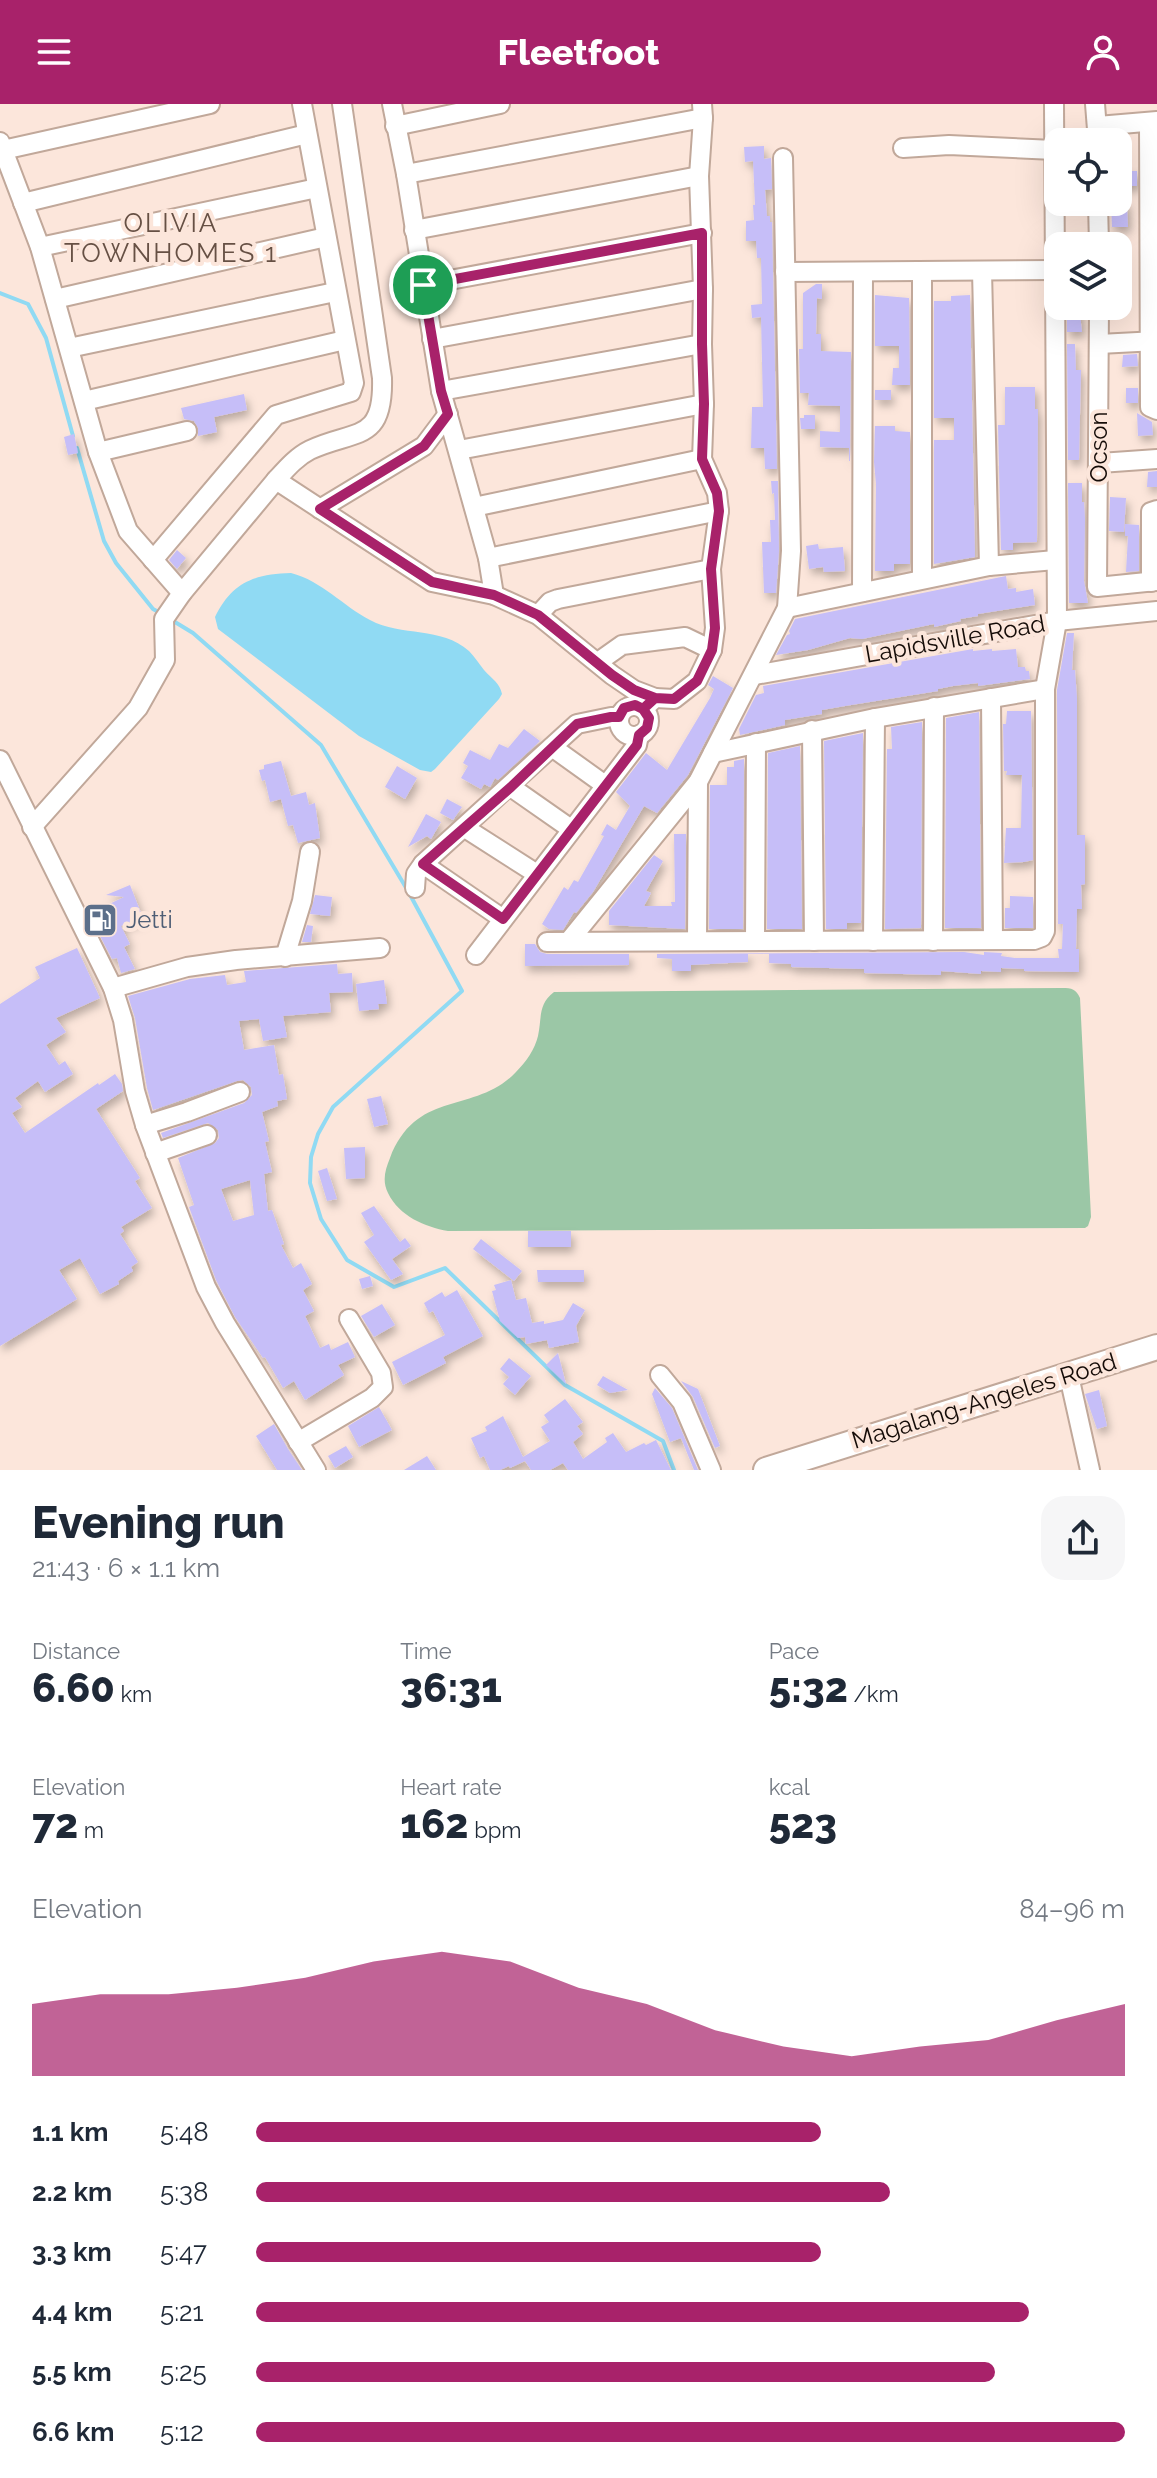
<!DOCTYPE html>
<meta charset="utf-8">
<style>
body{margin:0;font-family:Raleway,sans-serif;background:#f6f6f7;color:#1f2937;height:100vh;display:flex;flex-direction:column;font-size:30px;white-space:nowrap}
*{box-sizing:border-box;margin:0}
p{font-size:26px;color:#747a83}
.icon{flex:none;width:44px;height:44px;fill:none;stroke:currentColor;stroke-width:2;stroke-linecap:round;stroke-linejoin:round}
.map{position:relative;height:1366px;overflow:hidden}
.drawer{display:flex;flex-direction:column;background:#fff;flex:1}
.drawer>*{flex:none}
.fabs{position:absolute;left:1044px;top:24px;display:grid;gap:16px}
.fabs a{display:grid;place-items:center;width:88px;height:88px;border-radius:16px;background:#fff;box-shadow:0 8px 32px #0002;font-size:40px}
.pin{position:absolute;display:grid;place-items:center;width:68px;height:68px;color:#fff;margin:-34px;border:4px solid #fff;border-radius:50%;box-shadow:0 2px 8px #0007}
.round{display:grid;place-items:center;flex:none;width:84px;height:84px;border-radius:24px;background:#f6f6f7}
.headline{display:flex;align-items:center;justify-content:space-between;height:136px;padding:0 32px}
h1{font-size:44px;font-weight:800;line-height:60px}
.metrics{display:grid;grid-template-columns:repeat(3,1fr);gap:12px;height:136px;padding:8px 32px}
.metrics div{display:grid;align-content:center}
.metrics b{font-size:40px;font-weight:800}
.metrics small{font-size:22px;font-weight:400}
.metrics p{font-size:22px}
.chart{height:224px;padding:16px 32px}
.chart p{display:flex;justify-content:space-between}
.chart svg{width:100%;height:144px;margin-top:8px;fill:#a8226a;opacity:.7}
ul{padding:0 32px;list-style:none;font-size:26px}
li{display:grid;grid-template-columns:128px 96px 1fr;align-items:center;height:60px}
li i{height:20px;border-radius:10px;background:#a8226a}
header{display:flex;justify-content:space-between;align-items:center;height:104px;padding:0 32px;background:#a8226a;color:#fff;font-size:36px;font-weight:800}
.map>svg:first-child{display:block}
</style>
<header><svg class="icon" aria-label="menu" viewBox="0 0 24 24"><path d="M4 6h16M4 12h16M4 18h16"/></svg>Fleetfoot<svg class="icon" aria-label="person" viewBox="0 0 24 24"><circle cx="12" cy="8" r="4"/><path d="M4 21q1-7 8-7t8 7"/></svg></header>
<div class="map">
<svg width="1157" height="1366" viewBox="0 0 1157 1366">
<defs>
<filter id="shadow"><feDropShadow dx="3" dy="5.5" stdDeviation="4" flood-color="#0004"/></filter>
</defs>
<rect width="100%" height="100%" fill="#fce6db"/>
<path fill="#9bc7a6" d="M1062,884C1072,884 1076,885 1080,894L1091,1113L1088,1122L1085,1124L448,1127C425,1123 399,1112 388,1089C382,1077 385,1066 390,1054C417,984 475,1011 516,968C526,958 535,945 538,932C542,913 538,900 554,888Z"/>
<path fill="#90daf3" d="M291,469C322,477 343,502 370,516C402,533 441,522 469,547C475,553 479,560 484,566C492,575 500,579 502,590L499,595L435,665L431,668L420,666L359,632L218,525L215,513C232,478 255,470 291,469Z"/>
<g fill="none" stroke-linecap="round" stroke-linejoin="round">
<g stroke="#90daf3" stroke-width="4">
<polyline points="0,189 28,200 46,234 73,332"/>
<polyline points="77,344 104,437 116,459 153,505 162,510"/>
<polyline points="170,515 193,529 321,641 408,787 462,887 333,1003 318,1030 311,1053 310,1079 321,1115 347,1156 394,1183 445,1164 565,1281 663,1337 674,1366"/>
</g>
</g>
<g fill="#c6bef8" fill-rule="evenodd" filter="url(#shadow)">
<polygon points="764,42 764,55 771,54 772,85 765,86 767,112 770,112 770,118 772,118 777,365 765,365 764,344 751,344 752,303 763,303 761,213 752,214 751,201 762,200 761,154 757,154 756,137 746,137 746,117 754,116 753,101 755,101 753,57 745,58 744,43"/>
<rect x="1118" y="67" width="19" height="15"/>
<polygon points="1111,98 1127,98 1128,123 1112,123"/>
<polygon points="816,180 822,180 822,195 817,194 816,230 821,230 821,247 851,248 850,357 849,357 849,344 820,343 820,327 840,328 840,302 808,301 809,289 800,289 799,245 803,245 803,189"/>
<polygon points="875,191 909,194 910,281 892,281 893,264 899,264 899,242 875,242"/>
<polygon points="970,191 975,453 934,460 934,336 954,336 954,314 934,314 934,197 951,197 951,192"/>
<polygon points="1067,202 1079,202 1082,228 1067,228"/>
<polygon points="1067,240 1075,240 1076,266 1081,266 1079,356 1068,356"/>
<polygon points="1137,250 1138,262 1122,263 1123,251"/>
<polygon points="1005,283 1035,283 1035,305 1038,305 1037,438 1013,439 1013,446 1001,446 998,321 1005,321"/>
<rect x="1126" y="284" width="12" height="15"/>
<rect x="875" y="286" width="16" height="10"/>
<polygon points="244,290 247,306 214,313 217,328 198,332 198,324 194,317 184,315 181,304"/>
<polygon points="1137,309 1152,318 1153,331 1138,332"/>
<polygon points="804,311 815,311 815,325 801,325 800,314 804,314"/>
<polygon points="875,319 875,322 895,322 895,327 910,328 910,460 894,460 894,467 875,467 876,380 874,358"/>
<polygon points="74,330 78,349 68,351 64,333"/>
<polygon points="1157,367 1157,383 1147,383 1148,368"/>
<polygon points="771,377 778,377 779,447 776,489 764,489 762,438 771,438 770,416 775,416 774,389 772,390"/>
<polygon points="1068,379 1082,379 1082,398 1084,398 1085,415 1084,477 1088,499 1069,499"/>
<polygon points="1110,393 1126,394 1124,428 1109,427"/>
<polygon points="1125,420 1139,421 1139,467 1126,468 1128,432 1125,432"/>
<polygon points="818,440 819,445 843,443 845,467 824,468 823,463 809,465 806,442"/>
<polygon points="177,446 186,454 177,465 169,456"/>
<polygon points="1006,472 1008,485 1016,484 1016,488 1033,485 1035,501 978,510 978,512 960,515 961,517 934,523 934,520 862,535 850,534 808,546 776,551 787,531 790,530 789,527 795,515"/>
<polygon points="1067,529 1074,529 1072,566 1075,566 1077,594 1077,731 1085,731 1085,780 1081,781 1082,805 1077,805 1076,845 1079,845 1079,868 1024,867 1024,865 1001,864 1001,868 981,867 981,870 941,867 941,871 864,869 864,865 791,863 791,860 769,859 769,850 748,850 748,858 691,861 691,867 672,867 672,855 657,854 657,850 964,848 984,851 984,848 1002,849 1001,852 1015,854 1059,854 1058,845 1062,845 1063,820 1058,820 1057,586"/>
<polygon points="973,545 973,547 992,545 992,547 1016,545 1018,563 1025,563 1026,567 1029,567 1030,575 978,582 978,579 953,582 938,585 938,587 845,602 822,606 822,610 785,616 785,621 740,631 739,625 756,591 764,589 763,582"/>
<polygon points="713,572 733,584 688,671 657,709 644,702 593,788 576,809 574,808 563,826 549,825 542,820 564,783 568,786 574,776 578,778 604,732 601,731 607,720 616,726 630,702 616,688 646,649 667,666 710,594 714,585 708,581"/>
<polygon points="1007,607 1031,607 1033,756 1024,758 1004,759 1006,724 1021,724 1022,671 1006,671 1007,667 1004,667 1003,620 1006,620"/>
<polygon points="979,608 981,824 945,824 946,614"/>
<polygon points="922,618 921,824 885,825 887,645 892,645 891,623"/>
<polygon points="524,625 540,637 498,676 495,674 490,683 484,680 481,685 461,674 468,662 463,659 470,646 490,656 499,640 508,644"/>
<polygon points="863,629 861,819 847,819 847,825 826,825 824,637"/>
<polygon points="800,642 802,825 767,825 768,649"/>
<polygon points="744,655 743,825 709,825 710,681 727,681 727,663 734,663 734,657"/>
<polygon points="281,657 291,692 306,688 309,701 315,699 320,734 298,739 293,721 288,722 281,695 270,698 265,676 262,677 259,666 264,665 264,661"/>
<polygon points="397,662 417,674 405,695 385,683"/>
<polygon points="447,695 462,703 453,716 440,709"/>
<polygon points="426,710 441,718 431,735 427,732 408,743"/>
<polygon points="674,730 686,730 685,825 609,821 609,807 654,751 663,757 646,787 651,789 644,802 672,802 671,798 675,798"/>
<polygon points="130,781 143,814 121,822 130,840 124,843 135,865 121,869 117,854 112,855 100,832 109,827 99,805 124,793 106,791"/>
<polygon points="315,791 332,793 330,812 310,810"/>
<polygon points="1010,792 1033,793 1033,824 1005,824 1005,804 1010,804"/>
<polygon points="307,821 313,822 311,838 302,838"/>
<polygon points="525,840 535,840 540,848 547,850 629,850 629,861 525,862"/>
<polygon points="77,844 100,894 56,914 66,928 46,941 59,961 65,957 73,970 45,988 38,977 15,994 22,1003 12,1009 25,1029 98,979 99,981 115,970 122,980 123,987 96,1005 140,1074 135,1077 152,1104 121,1123 124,1127 120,1130 138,1158 131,1163 133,1167 118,1177 119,1180 100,1190 80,1154 59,1166 77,1195 0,1242 0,900 40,874 35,863"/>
<path d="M337,860L338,870L352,869L353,888L329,889L331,908L283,912L287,933L263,937L259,915L239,917L244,946L274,941L279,971L283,970L287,995L277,997L278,1002L262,1008L269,1037L265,1038L272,1068L264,1070L268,1107L272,1106L284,1140L281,1141L293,1164L301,1159L312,1180L303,1186L314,1207L305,1212L320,1244L329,1240L331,1246L348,1238L355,1253L338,1261L344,1271L305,1296L294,1277L283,1284L265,1253L263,1254L235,1213L216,1176L189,1103L194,1101L178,1054L215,1039L219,1034L218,1026L208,1019L163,1034L161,1029L244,999L252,991L251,983L243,976L237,977L153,1006L147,984L135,914L128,892L190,875L225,871L227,881L246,878L244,867ZM250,1076L254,1111L233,1117L221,1085Z"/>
<polygon points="384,876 387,900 378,900 379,905 359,907 356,880"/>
<polygon points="381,992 388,1020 374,1023 367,995"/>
<polygon points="365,1043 365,1074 346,1075 344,1044"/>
<polygon points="327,1064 337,1095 327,1097 318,1067"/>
<polygon points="374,1102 400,1138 405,1134 411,1142 392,1155 403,1170 391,1176 364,1138 374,1131 361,1109"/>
<rect x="528" y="1127" width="43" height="16"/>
<polygon points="481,1135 522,1167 514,1177 473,1145"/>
<polygon points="537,1166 584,1166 584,1178 538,1178"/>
<polygon points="370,1172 373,1182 362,1185 359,1175"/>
<polygon points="511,1176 516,1196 526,1194 532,1219 544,1217 544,1220 563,1216 573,1199 585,1206 576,1222 579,1238 549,1244 547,1236 526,1240 525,1233 518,1234 500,1217 492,1187 496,1186 494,1181"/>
<polygon points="457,1186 483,1232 443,1253 446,1259 403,1281 392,1258 445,1231 433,1207 429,1209 424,1199 442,1188 445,1193"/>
<polygon points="382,1200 395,1221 374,1233 361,1212"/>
<polygon points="558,1249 566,1280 546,1261"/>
<polygon points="509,1254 531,1272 515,1291 503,1280 509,1273 500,1265"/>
<polygon points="603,1272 628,1286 610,1289 597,1281"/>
<polygon points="681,1277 698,1285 720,1342 715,1344 693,1293"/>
<polygon points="655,1284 672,1304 698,1366 694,1366 681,1334 670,1338 652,1290"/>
<polygon points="1099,1286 1107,1322 1097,1325 1085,1290"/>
<polygon points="565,1295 583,1318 577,1322 583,1330 573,1338 583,1355 607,1338 605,1334 613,1329 626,1348 644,1339 646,1341 656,1336 671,1366 568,1366 563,1359 550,1366 531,1366 525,1357 510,1364 509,1362 500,1366 490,1366 484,1352 480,1354 471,1334 487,1327 485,1323 503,1312 523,1353 550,1337 541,1323 549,1318 544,1311"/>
<polygon points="379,1303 392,1326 359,1343 348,1322"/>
<polygon points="274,1320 288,1345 302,1366 277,1366 256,1332"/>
<polygon points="346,1342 353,1353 335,1364 328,1352"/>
<polygon points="427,1352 436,1366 404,1366"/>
</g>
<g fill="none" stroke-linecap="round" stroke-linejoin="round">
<g stroke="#c1a89a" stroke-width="22">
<g id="minor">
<polyline points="392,0 406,70 441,287 488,454 494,491"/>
<polyline points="1095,0 1098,38"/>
<polyline points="1149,19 1150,303 1157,306"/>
<polyline points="395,22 500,0"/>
<polyline points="1098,22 1157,17"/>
<polyline points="0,38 40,143 98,348 128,427 182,489"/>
<polyline points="903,44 949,41 1054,46"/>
<polyline points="3,46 210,0"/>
<polyline points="406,70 703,14"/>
<polyline points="1098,98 1099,142"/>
<polyline points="23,99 307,30"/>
<polyline points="414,126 699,72"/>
<polyline points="40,143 317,84"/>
<polyline points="982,167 989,462"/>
<polyline points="785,168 1054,166"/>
<polyline points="922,168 922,475"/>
<polyline points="423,181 702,129"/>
<polyline points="55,195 326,133"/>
<polyline points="1099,202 1097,483 1157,477"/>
<polyline points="432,235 703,185"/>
<polyline points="1099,240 1157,237"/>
<polyline points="69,244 335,188"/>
<polyline points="441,287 702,240"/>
<polyline points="84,297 345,236"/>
<polyline points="459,346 704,300"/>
<polyline points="98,348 187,327"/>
<polyline points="1100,359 1157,355"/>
<polyline points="276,376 432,478 494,491 538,511 612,571 634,586 655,594"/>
<polyline points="474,403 702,355"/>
<polyline points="320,405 424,342 448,310"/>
<polyline points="1151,427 1151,408 1157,406"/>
<polyline points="488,454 719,407"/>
<polyline points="153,456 276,311 351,288 354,279 302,0"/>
<polyline points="1151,478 1151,427 1157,427"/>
<polyline points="862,488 863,168"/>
<polyline points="787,504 989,462 1055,456"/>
<polyline points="538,511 550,498 558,495 711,465"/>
<polyline points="598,558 622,541 685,533 712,546"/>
<polyline points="755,571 1057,517 1157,507"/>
<polyline points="991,594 993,836"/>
<circle cx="634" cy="617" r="15"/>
<polyline points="643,605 655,594 674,595 697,577 712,546 715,524 711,465 719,407 717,389 702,355 704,300 702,240 703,185 699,72 703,14 702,0"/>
<polyline points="812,626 814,837"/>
<polyline points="552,643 605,681"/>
<polyline points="713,649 875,614 1045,585"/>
<polyline points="0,656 113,884 123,916 135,987 145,1021 206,1183 225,1219 316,1366"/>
<polyline points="511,683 571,725"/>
<path d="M32,723L138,604L165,556L164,515L182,489L276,376C286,365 296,353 310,346C354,325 384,340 382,274L342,0"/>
<polyline points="465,724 537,770"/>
<polyline points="423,760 503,815"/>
<polyline points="415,784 416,770 423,760 577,620 611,613 619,613"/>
<polyline points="569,837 698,678 787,504 791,447 783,54"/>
<polyline points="697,837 698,678"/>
<polyline points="755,837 756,639"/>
<polyline points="873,837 875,614"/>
<polyline points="933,837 934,603"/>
<polyline points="547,838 1034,836 1042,833 1045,827 1045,585 1057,517 1054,0"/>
<polyline points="476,851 637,641 639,631"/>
<polyline points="285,853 302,797 310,748"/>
<polyline points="113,884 187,863 236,856 380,844"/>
<polyline points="145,1021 187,1008 240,988"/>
<polyline points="155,1049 207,1031"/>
<polyline points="660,1271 682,1298 711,1366"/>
<polyline points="1069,1272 1090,1366"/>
<polyline points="298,1338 372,1294 383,1283 381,1269 349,1215"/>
</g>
</g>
<g stroke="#c1a89a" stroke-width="28">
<polyline id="major" points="766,1366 1157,1243"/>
</g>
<use href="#minor" stroke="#fff" stroke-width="18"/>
<use href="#major" stroke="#fff" stroke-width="24"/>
</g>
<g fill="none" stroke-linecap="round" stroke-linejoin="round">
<g stroke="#fff" stroke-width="16">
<polyline id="route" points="423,181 441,287 448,310 424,342 320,405 432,478 494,491 538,511 612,571 634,586 655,594 643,605 635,601 624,604 619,613 611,613 577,620 511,683 423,760 503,815 637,641 639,631 647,624 649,614 643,605 655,594 674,595 697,577 712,546 715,524 711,465 719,407 717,389 702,355 704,300 702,240 702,129 423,181"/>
</g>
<use href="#route" stroke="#a8226a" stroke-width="10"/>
</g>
<defs>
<g id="fuel-square" transform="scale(1.8)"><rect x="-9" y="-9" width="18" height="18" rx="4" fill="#5c6f8a" stroke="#fce6db"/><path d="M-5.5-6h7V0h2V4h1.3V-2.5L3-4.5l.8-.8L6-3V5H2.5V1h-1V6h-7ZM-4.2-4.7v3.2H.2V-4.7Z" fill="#fff"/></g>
</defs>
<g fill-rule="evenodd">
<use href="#fuel-square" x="100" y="816"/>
</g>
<g text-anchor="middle" stroke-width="8" stroke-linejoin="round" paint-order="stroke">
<g font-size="24" fill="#140b07" stroke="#fce6db">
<text transform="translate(1099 343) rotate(-90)" y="8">Ocson</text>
<text transform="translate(955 535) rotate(-10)" y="8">Lapidsville Road</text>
<text transform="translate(984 1297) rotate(-17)" y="8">Magalang-Angeles Road</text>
</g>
<g font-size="24" fill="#4e5e75" stroke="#fce6db" text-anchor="start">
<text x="126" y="824">Jetti</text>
</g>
<g font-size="26" letter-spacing="2" fill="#665044" stroke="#fce6db">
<text x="171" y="128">OLIVIA<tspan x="171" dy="30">TOWNHOMES 1</tspan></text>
</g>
</g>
</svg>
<div class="fabs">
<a><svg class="icon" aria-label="locate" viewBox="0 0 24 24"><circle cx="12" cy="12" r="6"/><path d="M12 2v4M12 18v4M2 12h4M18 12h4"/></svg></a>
<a><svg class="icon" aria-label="layers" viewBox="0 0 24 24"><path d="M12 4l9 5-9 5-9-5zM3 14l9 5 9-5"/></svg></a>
</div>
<div class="pin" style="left:423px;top:181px;background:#1e9e55"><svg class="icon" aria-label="arrive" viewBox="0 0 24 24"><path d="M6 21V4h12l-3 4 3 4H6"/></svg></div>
</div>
<section class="drawer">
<div class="headline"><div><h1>Evening run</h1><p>21:43 · 6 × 1.1 km</p></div><a class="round"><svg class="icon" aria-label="share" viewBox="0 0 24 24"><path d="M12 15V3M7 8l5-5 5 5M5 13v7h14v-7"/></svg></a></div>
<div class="metrics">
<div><p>Distance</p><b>6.60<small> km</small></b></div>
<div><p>Time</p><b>36:31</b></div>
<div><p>Pace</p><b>5:32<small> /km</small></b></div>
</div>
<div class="metrics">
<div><p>Elevation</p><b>72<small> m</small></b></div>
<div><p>Heart rate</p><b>162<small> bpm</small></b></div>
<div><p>kcal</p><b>523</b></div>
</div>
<div class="chart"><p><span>Elevation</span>84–96 m</p>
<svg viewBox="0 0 160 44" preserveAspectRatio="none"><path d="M0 44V22L10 19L20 19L30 17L40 14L50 9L60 6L70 9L80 17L90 22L100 30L110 35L120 38L130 35L140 33L150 27L160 22V44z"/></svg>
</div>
<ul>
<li><b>1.1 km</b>5:48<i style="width:65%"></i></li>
<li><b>2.2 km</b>5:38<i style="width:73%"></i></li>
<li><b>3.3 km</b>5:47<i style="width:65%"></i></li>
<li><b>4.4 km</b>5:21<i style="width:89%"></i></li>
<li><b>5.5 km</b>5:25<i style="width:85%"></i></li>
<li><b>6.6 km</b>5:12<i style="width:100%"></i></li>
</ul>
</section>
